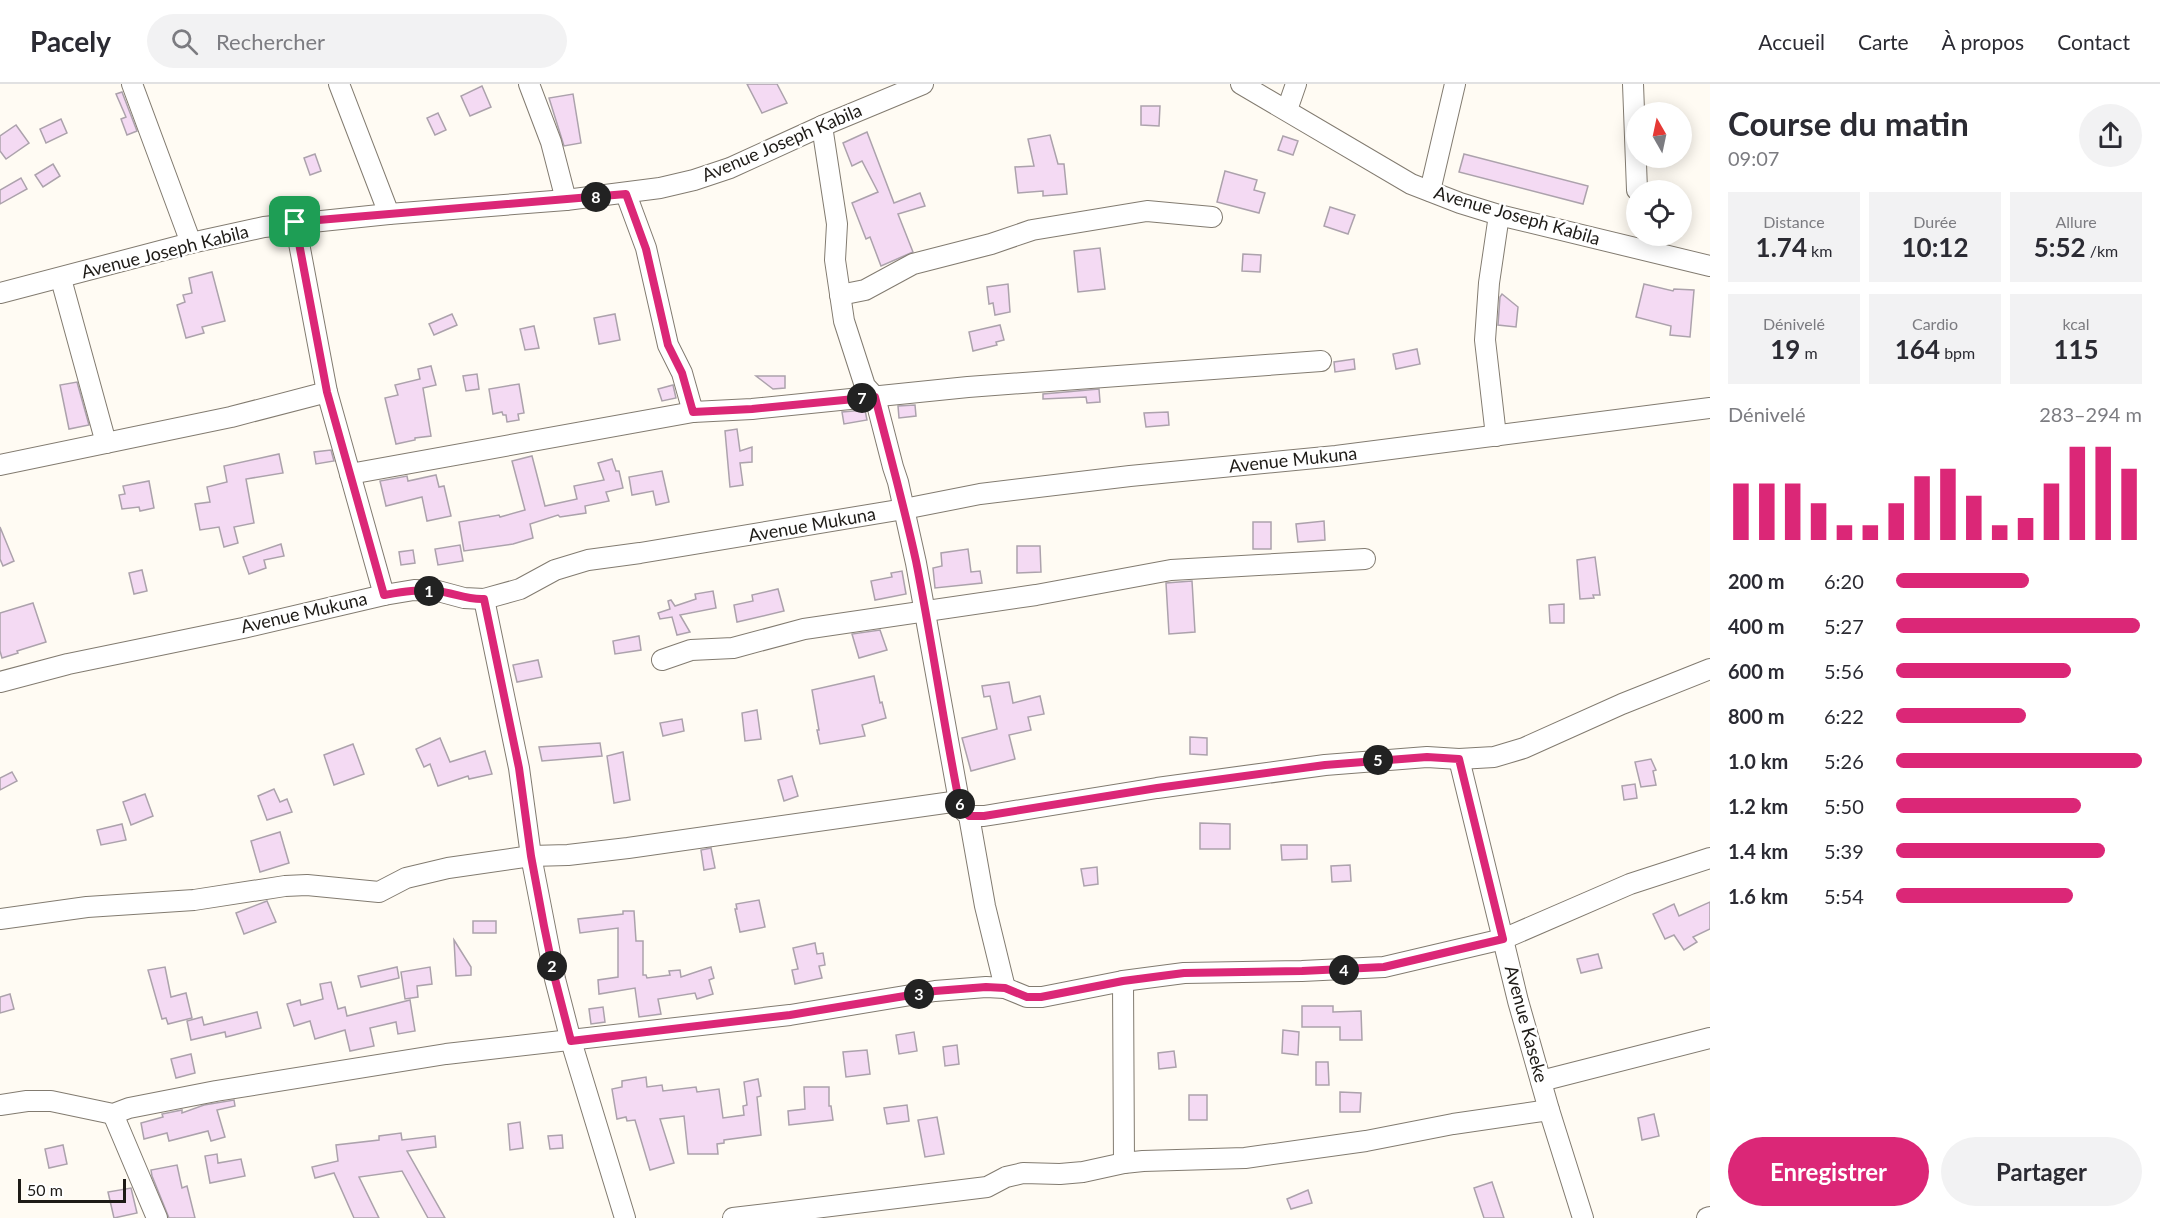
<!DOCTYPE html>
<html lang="fr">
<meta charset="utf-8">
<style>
body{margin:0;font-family:Lato,sans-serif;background:#f2f2f3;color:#2b2b33;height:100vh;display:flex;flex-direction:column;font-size:22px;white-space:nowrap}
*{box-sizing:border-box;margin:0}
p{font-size:20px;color:#7c7c81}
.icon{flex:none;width:33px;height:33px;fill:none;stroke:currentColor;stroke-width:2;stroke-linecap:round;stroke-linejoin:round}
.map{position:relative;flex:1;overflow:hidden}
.panel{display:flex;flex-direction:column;background:#fff;width:450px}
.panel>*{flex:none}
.needle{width:39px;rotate:351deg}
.tools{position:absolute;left:1626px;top:18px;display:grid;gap:12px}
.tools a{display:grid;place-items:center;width:66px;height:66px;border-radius:50%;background:#fff;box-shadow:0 3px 15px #0003;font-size:30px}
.scale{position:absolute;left:18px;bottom:15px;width:108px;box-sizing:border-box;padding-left:6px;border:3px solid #1e1b17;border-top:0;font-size:16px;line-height:21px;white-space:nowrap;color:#1e1b17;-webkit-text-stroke:4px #fff;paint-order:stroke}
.pin{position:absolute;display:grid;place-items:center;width:51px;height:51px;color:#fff;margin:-26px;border-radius:12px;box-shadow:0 3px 9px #0006}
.km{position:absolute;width:30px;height:30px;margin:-15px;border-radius:50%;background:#222;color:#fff;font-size:16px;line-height:30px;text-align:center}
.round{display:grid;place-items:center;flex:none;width:63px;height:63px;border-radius:32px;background:#f2f2f3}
.overview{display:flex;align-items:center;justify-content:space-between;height:102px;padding:0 18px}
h1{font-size:33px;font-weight:700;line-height:45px}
.figures{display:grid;grid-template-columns:repeat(3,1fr);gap:9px;height:102px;padding:6px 18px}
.figures div{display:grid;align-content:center;border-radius:0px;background:#f2f2f3;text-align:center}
.figures b{font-size:26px;font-weight:700}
.figures small{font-size:16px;font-weight:400}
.figures p{font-size:16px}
.chart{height:168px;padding:12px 18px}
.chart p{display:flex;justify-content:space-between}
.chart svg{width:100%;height:108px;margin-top:6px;stroke:#db2777;stroke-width:6}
.action{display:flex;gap:12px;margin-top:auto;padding:12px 18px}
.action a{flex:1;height:69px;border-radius:36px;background:#db2777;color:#fff;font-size:24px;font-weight:700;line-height:69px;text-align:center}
.action a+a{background:#f2f2f3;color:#2b2b33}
ul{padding:0 18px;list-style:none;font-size:20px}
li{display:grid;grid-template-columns:96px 72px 1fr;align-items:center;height:45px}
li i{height:15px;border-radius:8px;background:#db2777}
header{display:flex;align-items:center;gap:36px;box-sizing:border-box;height:84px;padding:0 30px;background:#fff;border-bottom:2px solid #e1e1e2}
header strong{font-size:28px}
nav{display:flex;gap:33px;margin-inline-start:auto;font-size:21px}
.search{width:420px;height:54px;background:#f2f2f3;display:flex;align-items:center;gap:15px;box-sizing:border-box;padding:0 21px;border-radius:33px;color:#7c7c81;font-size:22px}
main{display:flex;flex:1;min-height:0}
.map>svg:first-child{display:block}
</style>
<header>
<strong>Pacely</strong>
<div class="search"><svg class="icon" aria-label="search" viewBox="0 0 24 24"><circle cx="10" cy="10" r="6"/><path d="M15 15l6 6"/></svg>Rechercher</div>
<nav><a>Accueil</a><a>Carte</a><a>À propos</a><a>Contact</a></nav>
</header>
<main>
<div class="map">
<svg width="1710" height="1134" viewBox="0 0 1710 1134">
<rect width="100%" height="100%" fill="#fffbf3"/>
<g fill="#f4daf3" stroke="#aca2ac" stroke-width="1.5">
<polygon points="747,0 777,0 787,19 762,29"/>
<polygon points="482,2 491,23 470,32 461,12"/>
<polygon points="122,8 137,47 127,51 121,35 126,33 116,10"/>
<polygon points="573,10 581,59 564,62 549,14"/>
<polygon points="1141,22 1160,22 1159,42 1141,41"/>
<polygon points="438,29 446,46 435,51 427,34"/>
<polygon points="61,35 67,49 46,59 40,45"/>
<polygon points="16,41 29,59 6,75 0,67 0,52"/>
<polygon points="867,48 894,119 920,109 925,122 898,130 913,168 881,182 870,153 866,155 852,119 878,108 862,77 852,82 843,59"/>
<polygon points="1050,51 1058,80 1064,80 1067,110 1043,112 1043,107 1018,109 1015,83 1034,82 1028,55"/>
<polygon points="1283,52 1298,57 1293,71 1278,66"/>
<polygon points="315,70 321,87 310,91 304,74"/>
<polygon points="1464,70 1588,102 1583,120 1459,88"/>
<polygon points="53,80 60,92 43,103 35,91"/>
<polygon points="1225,87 1257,96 1254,106 1265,109 1259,129 1217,118"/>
<polygon points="21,94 27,105 0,120 0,106"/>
<polygon points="1330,123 1355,131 1348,150 1324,142"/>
<polygon points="1100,164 1105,205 1078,208 1074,167"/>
<polygon points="1243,170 1261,171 1260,188 1242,187"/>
<polygon points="212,188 225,237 202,243 204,249 186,254 177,221 185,218 183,211 192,209 189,194"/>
<polygon points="1008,200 1010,228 995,231 993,219 989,220 987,203"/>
<polygon points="1644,200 1673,207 1674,205 1694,206 1690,253 1670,251 1671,242 1636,233"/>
<polygon points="1502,210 1518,223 1516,243 1498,241 1500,213"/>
<polygon points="452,230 457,241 434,251 429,240"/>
<polygon points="615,230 620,256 599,260 594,234"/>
<polygon points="1000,241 1004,256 996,258 997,261 973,267 969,248"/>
<polygon points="534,242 539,264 525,266 520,245"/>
<polygon points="1417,265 1420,280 1396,285 1393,270"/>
<polygon points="1354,275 1355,285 1335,288 1334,278"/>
<polygon points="431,282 436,301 423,304 431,352 415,354 415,356 396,360 385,314 398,311 395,301 420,295 418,285"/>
<polygon points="477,290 479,305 466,307 463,292"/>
<polygon points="756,292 785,292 785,304 773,305"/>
<polygon points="77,298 89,341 69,345 60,301"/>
<polygon points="519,300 524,329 518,330 519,336 507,338 506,331 503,331 502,328 493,330 489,305"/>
<polygon points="673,301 676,314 662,317 658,305"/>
<polygon points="1099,305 1100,318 1087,319 1086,313 1043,315 1043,310"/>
<polygon points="915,321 916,332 899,334 898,322"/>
<polygon points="865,326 867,336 844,340 842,328"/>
<polygon points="1168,328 1169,341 1146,343 1144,329"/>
<polygon points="737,345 740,367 752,363 752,378 740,379 743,401 730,403 725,347"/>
<polygon points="331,366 334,377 316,380 314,368"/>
<polygon points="279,370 283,389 246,395 254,439 234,443 238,459 224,463 219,443 200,446 195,420 210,418 207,403 227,398 224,382"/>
<polygon points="532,372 545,422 577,415 574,402 604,396 598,379 612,375 616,387 619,387 623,404 606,408 609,417 585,422 586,429 560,433 558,431 530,440 533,454 513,460 464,467 459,438 499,431 500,433 525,426 512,377"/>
<polygon points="662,387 669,418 656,421 653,407 632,411 629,393"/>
<polygon points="436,391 439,403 444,402 451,432 427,437 422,413 386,422 380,397 407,392 408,397"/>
<polygon points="149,397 154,424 140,427 139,423 122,425 119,411 125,410 123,402"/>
<polygon points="1324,437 1325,456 1298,458 1296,440"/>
<rect x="1253" y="438" width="18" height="27"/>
<polygon points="0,443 14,477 3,482 0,475"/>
<polygon points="281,460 284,472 264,476 266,484 249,490 243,473"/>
<polygon points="460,461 463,477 438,481 435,465"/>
<polygon points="1017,462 1040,462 1041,488 1017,489"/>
<polygon points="968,465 971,488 980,487 982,499 935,504 933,484 942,482 941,469"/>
<polygon points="413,466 415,479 401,481 399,468"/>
<polygon points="1595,473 1600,511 1593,511 1594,514 1580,515 1577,476"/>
<polygon points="142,486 147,507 134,510 129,489"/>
<polygon points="902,487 906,510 875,516 871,497 892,493 891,489"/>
<polygon points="1192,497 1195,548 1169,550 1166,499"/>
<polygon points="778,505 784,527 737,538 734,521 753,517 752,511"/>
<polygon points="713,507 716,524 680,531 690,548 677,551 672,533 660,535 658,529 670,525 668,517 671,516 675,522 696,515 695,510"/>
<polygon points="33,519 46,558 17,567 18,569 2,574 0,567 0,529"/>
<polygon points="1564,520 1564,539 1550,539 1549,521"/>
<polygon points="880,546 887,566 859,574 852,550"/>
<polygon points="639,552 641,566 615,570 613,557"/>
<polygon points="538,576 542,593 517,598 513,581"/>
<polygon points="874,592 880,619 882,618 886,634 862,641 865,652 820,660 817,646 819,646 812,606"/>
<polygon points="1009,598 1013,619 1040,612 1044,630 1028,633 1031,646 1009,651 1015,675 971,687 962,654 997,645 990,612 984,613 982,602"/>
<polygon points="757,626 761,655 745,657 742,629"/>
<polygon points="682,635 684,647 663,652 660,639"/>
<polygon points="1190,653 1207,654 1207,671 1190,670"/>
<polygon points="440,654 450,678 485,667 492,690 469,695 468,692 438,702 430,680 424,683 416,665"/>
<polygon points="600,659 602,672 542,677 539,663"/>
<polygon points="353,660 364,690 334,701 324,671"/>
<polygon points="623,668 630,716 614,719 607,672"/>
<polygon points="1651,675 1656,686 1653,687 1656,701 1641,703 1635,678"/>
<polygon points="12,688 17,697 0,706 0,694"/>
<polygon points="792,692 798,712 784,717 778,696"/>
<polygon points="1635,700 1637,714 1624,716 1622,702"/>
<polygon points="274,705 280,718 287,715 292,728 267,736 258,712"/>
<polygon points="145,710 153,732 131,741 123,718"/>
<polygon points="1200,739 1230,740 1230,765 1200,765"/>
<polygon points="122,740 126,756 101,761 97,746"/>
<polygon points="280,748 289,779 260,788 251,757"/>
<polygon points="1281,761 1307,761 1307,775 1282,776"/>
<polygon points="711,764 715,784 704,786 701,766"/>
<polygon points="1350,781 1351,797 1332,798 1331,782"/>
<polygon points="1097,783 1098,800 1084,802 1081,785"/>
<polygon points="759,816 765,843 740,848 735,825 737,825 736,820"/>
<polygon points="267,817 276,838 244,850 236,829"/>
<polygon points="1710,818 1710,845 1693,853 1697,858 1684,866 1674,851 1665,855 1653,830 1674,820 1679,832"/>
<polygon points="623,827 634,827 636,857 643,857 643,891 646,891 647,894 670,891 669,887 680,886 681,893 711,883 714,894 709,896 713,910 697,915 695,909 658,915 661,930 639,933 635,904 599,910 598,896 618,893 618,844 580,849 578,835 623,830"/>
<rect x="473" y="837" width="23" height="12"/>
<polygon points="454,856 471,883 471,891 456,892"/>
<polygon points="815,859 817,870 823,869 825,881 819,882 822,894 795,900 792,886 798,885 793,864"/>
<polygon points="1598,870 1602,884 1581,889 1577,875"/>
<polygon points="165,883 171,913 186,909 192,934 168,940 166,934 162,935 148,886"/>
<polygon points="397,883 399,894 361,903 358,892"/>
<polygon points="430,883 432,900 417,902 418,913 405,915 401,888"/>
<polygon points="331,898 338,925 345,923 347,932 410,916 415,947 398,950 396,938 370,944 374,962 350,967 345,946 315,955 310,937 294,942 287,920 300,916 301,921 323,915 320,900"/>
<polygon points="10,910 14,925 0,929 0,913"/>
<polygon points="1302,922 1333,922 1333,928 1361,927 1362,956 1340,956 1340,943 1302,943"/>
<polygon points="603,923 605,938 591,940 589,925"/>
<polygon points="257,928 261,944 226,953 225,948 191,956 187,937 202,933 204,941"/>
<polygon points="1283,946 1299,948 1298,971 1282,969"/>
<polygon points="914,948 917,967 899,970 896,951"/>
<polygon points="957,961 959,980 945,982 943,963"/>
<polygon points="867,966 870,990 846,993 843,968"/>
<polygon points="1174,967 1176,983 1159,985 1158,969"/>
<polygon points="191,970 195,989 176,994 171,975"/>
<polygon points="1316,978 1328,978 1329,1001 1316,1001"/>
<polygon points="646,993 647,1003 662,1001 663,1007 696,1003 697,1008 719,1005 723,1034 744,1031 743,1022 747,1021 744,998 758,995 761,1012 757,1013 761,1051 724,1056 724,1059 717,1060 718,1070 688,1070 684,1032 660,1035 674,1079 650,1086 635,1036 627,1037 626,1033 617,1035 612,1005 622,1003 622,997"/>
<polygon points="804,1003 829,1003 829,1022 831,1022 833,1036 789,1041 788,1027 805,1025"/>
<polygon points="1340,1008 1361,1009 1360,1028 1340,1028"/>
<rect x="1189" y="1011" width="18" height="25"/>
<polygon points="234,1016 235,1022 217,1026 225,1053 211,1057 208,1047 169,1057 167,1049 144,1055 141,1039 163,1033 162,1030 182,1026 182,1029 204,1021"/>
<polygon points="907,1021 909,1037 887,1040 884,1024"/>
<polygon points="1654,1030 1659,1052 1642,1056 1638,1034"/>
<polygon points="937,1033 944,1070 925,1073 918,1036"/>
<polygon points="520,1038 523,1064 510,1066 508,1040"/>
<polygon points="401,1049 402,1056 435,1052 436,1063 407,1067 445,1134 428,1134 402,1087 359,1093 379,1134 354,1134 334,1089 315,1094 312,1083 338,1077 336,1061 379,1056 379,1052"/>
<polygon points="562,1051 563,1064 550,1065 548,1052"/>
<polygon points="63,1061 67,1080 49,1084 45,1065"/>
<polygon points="217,1070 218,1079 241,1075 245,1092 210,1099 205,1072"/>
<polygon points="177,1081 182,1104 187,1102 195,1134 169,1134 152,1092 151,1086"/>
<polygon points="1492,1098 1504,1134 1484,1134 1474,1104"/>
<polygon points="131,1104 137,1129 114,1134 108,1108"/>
<polygon points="1308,1106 1312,1119 1291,1125 1287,1115"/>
</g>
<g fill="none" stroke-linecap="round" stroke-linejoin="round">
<g stroke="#827b70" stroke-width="22">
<g id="minor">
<polyline points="132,0 191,159"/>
<polyline points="339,0 389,130"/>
<polyline points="529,0 551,58 566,116"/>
<polyline points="1241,0 1411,100 1460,119 1499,131 1710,182"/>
<polyline points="1633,0 1637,106"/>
<polyline points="1287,26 1296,0"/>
<polyline points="822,42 837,140 835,176 844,237 865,302 875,313 893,383 898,398 916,479 959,717 962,725 969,732 985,822 1005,904"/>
<polyline points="1430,107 1455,0"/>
<polyline points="626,110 646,164 668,261 682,289 693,328 752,325 968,303 1321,277"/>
<polyline points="295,138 327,308 384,511"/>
<polyline points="61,195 106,359"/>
<polyline points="0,209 191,159 264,143 389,130 566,116 660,104 694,96 730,84 822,42 923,0"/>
<polyline points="840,211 865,206 913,180 991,160 1032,146 1147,127 1212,133"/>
<polyline points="1496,352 1485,256 1489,199 1499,131"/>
<polyline points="0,381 231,333 327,308"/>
<polyline points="350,390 693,328"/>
<polyline points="484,515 519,684 531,772 555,895 571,957 625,1134"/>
<polyline points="662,576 691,566 733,564 804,545 1036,511 1171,486 1365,475"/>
<polyline points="0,598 68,580 243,544 384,511 414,506 438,507 464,514 484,515 520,505 555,486 588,476 640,469 904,425 980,410 1130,392 1336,372 1710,324"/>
<polyline points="1459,675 1518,917 1549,1026 1583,1134"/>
<polyline points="969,732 984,732 1157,704 1325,681 1427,673 1459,675 1494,673 1524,664 1622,620 1710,585"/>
<polyline points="0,835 87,823 194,816 285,802 307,801 379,808 406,794 448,784 531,772 568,771 628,764 959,717"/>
<polyline points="1123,897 1124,1079"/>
<polyline points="1541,997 1710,954"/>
<polyline points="0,1021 27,1017 51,1017 113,1030 129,1024 216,1007 446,970 790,931 935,907 986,903 1005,904 1027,913 1042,913 1123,897 1184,889 1302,887 1384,883 1503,855 1630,800 1710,774"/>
<polyline points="113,1030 157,1134"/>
<polyline points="733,1134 987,1103 1006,1093 1023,1089 1060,1090 1083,1088 1124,1079 1143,1077 1245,1074 1366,1057 1453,1040 1549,1026"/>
<polyline points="1707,1134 1710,1133"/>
</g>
</g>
<use href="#minor" stroke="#fff" stroke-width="20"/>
</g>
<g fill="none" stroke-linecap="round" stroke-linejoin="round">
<g stroke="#fff" stroke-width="12">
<path id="route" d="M626,110L646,165L668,261L682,289L693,328L752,325L875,313C889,368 904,422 916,477C932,557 943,637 959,717L962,726L969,732H984L1157,704L1325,681L1427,673L1459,675L1503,855L1384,883L1302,887L1184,889L1123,897L1041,913H1027L1005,904L986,903L935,907L790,931L571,957L555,895L544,842L531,772L519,684L484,515C467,516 454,509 437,507C419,505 402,508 384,511L327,308L295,138Z"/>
</g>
<use href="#route" stroke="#db2777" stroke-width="8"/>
</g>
<g text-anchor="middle" stroke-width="5" stroke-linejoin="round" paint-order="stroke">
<g font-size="18" fill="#1e1b17" stroke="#fff">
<text transform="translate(782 59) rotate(-23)" y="6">Avenue Joseph Kabila</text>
<text transform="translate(1517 132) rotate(16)" y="6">Avenue Joseph Kabila</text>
<text transform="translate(165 168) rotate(-14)" y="6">Avenue Joseph Kabila</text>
<text transform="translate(1293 376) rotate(-6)" y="6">Avenue Mukuna</text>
<text transform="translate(812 441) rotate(-10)" y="6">Avenue Mukuna</text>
<text transform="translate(304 529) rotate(-13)" y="6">Avenue Mukuna</text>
<text transform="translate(1526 940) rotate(75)" y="6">Avenue Kaseke</text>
</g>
</g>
</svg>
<div class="tools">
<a><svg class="needle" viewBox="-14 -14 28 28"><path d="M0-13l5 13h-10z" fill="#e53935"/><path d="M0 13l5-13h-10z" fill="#7c7c81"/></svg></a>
<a><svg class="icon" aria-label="locate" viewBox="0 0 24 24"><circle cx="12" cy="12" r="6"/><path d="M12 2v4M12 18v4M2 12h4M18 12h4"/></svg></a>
</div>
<div class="scale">50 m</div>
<div class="pin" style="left:295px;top:138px;background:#1e9e55"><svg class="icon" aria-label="arrive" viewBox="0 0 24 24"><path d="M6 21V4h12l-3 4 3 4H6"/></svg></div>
<b class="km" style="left:429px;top:507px">1</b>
<b class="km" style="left:552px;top:882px">2</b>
<b class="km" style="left:919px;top:910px">3</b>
<b class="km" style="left:1344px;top:886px">4</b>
<b class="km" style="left:1378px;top:676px">5</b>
<b class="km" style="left:960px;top:720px">6</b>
<b class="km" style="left:862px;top:314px">7</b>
<b class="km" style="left:596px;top:113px">8</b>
</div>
<section class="panel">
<div class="overview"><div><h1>Course du matin</h1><p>09:07</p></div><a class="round"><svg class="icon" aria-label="share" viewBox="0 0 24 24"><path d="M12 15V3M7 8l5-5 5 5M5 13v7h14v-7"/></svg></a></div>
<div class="figures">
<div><p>Distance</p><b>1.74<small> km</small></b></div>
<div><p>Durée</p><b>10:12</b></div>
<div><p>Allure</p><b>5:52<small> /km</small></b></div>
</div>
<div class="figures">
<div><p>Dénivelé</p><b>19<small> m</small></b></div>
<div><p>Cardio</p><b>164<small> bpm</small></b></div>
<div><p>kcal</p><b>115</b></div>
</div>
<div class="chart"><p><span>Dénivelé</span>283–294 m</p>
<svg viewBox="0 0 160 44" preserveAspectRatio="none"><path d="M5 44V21M15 44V21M25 44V21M35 44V29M45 44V38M55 44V38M65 44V29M75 44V18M85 44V15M95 44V26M105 44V38M115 44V35M125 44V21M135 44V6M145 44V6M155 44V15"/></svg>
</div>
<ul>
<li><b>200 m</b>6:20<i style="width:54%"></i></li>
<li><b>400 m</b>5:27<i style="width:99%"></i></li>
<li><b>600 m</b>5:56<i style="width:71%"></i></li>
<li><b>800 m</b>6:22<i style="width:53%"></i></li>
<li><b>1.0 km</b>5:26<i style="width:100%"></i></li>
<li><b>1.2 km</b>5:50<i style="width:75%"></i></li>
<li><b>1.4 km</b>5:39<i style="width:85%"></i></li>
<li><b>1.6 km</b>5:54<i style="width:72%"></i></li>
</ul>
<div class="action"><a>Enregistrer</a><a>Partager</a></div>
</section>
</main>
